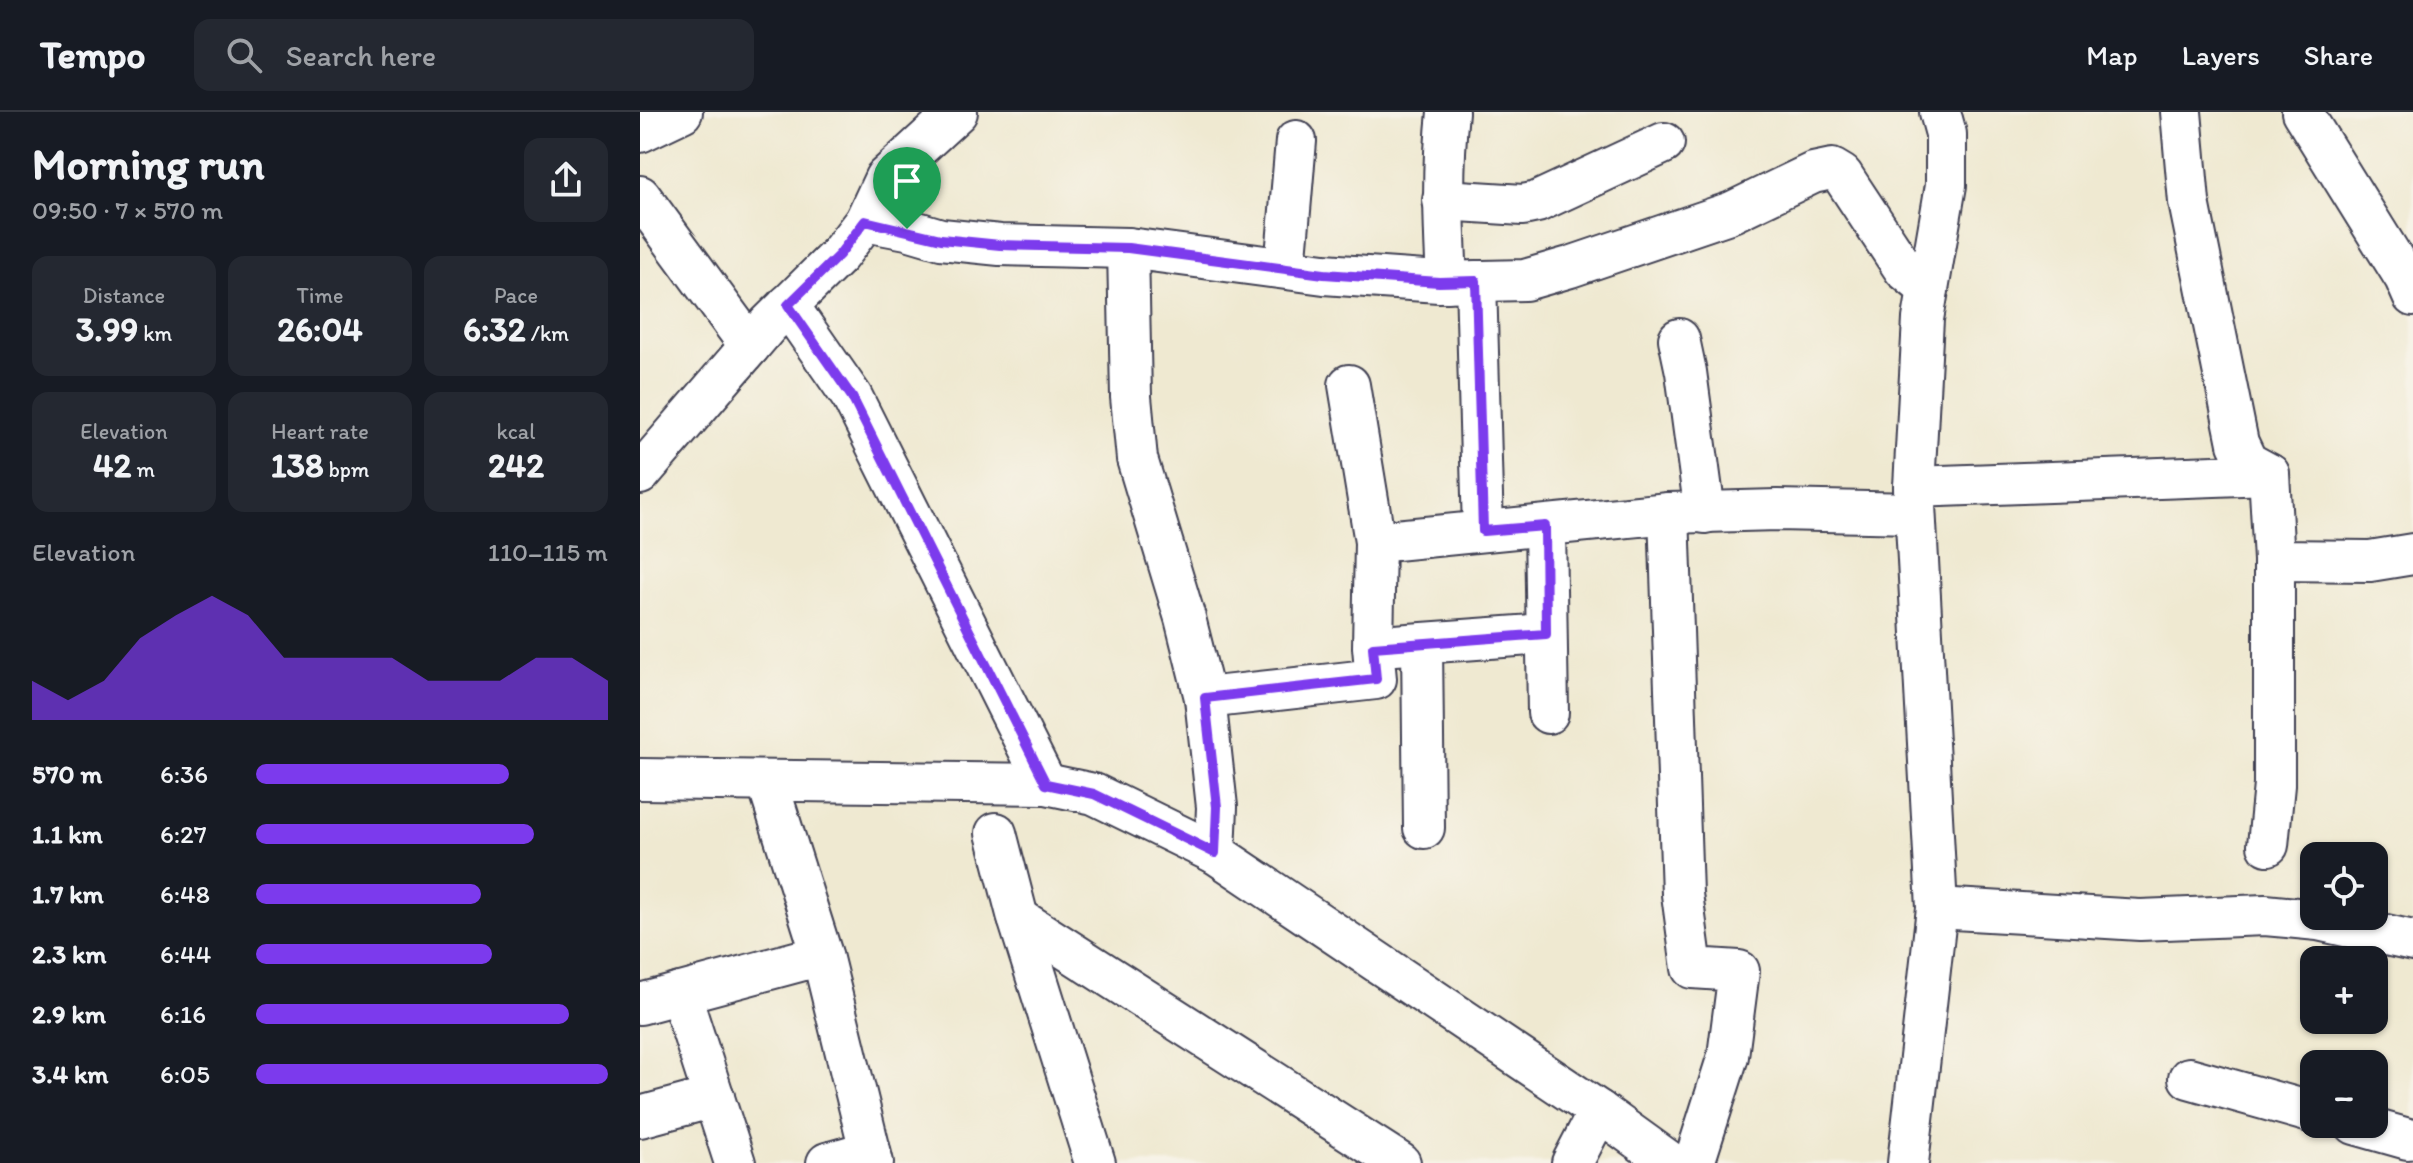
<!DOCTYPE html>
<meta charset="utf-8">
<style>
body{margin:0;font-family:Itim,sans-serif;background:#242831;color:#f1f3f6;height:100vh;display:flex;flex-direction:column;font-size:30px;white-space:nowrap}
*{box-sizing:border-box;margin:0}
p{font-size:26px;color:#9ea1a6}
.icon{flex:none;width:44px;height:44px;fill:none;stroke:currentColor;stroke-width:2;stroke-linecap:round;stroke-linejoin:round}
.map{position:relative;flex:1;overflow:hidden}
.drawer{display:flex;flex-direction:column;background:#171b24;width:640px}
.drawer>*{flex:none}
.tools{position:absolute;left:1660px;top:730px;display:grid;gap:16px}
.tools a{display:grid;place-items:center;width:88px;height:88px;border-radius:16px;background:#171b24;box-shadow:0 2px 6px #0004;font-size:40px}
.pin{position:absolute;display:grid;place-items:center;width:68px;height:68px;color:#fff;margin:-82px -34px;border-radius:50% 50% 50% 0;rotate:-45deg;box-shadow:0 0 8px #0007}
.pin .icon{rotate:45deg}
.round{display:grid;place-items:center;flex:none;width:84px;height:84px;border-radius:16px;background:#242831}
.summary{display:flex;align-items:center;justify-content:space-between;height:136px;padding:0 32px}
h1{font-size:44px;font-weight:700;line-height:60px}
.stats{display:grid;grid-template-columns:repeat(3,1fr);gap:12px;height:136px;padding:8px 32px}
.stats div{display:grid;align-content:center;border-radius:16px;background:#242831;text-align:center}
.stats b{font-size:34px;font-weight:700}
.stats small{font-size:22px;font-weight:400}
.stats p{font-size:22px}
.chart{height:224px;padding:16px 32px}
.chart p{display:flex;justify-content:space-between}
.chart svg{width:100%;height:144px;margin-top:8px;fill:#7c3aed;opacity:.7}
ul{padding:0 32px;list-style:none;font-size:26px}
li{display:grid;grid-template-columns:128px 96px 1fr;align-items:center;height:60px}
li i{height:20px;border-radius:10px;background:#7c3aed}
header{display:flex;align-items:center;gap:48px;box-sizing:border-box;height:112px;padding:0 40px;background:#171b24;border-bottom:2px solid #363941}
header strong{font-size:38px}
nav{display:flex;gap:44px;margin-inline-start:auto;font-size:28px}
.search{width:560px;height:72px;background:#242831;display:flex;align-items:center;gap:20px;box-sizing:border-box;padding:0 28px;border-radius:16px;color:#9ea1a6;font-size:30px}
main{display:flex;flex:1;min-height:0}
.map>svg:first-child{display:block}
</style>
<header>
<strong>Tempo</strong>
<div class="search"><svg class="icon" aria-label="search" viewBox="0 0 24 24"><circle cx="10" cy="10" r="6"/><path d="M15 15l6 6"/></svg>Search here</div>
<nav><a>Map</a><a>Layers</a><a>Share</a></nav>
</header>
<main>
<section class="drawer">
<div class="summary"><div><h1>Morning run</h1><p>09:50 · 7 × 570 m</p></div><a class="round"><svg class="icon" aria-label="share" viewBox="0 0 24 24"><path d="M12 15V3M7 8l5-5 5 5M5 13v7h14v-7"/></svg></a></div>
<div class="stats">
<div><p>Distance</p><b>3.99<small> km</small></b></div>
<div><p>Time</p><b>26:04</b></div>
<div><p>Pace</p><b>6:32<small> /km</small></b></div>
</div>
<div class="stats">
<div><p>Elevation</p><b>42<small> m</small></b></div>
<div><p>Heart rate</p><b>138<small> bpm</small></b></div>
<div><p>kcal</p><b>242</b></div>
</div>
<div class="chart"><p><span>Elevation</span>110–115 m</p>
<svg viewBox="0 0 160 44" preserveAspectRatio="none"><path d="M0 44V32L10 38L20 32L30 19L40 12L50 6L60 12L70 25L80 25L90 25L100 25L110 32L120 32L130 32L140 25L150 25L160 32V44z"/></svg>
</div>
<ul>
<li><b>570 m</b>6:36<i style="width:72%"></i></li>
<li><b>1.1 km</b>6:27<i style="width:79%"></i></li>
<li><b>1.7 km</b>6:48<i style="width:64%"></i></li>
<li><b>2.3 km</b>6:44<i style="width:67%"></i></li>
<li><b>2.9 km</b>6:16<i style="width:89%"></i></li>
<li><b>3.4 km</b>6:05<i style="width:100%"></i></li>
</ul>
</section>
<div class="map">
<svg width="1773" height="1051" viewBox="0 0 1773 1051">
<rect width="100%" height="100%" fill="#f7f3e8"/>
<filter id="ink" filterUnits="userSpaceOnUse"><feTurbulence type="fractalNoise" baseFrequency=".0125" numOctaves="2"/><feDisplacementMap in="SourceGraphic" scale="16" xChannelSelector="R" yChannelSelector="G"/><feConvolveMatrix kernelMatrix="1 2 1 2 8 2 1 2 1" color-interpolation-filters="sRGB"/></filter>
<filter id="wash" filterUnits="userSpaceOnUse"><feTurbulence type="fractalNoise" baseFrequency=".006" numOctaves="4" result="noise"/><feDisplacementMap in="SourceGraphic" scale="32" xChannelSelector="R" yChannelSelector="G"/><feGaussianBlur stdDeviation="1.8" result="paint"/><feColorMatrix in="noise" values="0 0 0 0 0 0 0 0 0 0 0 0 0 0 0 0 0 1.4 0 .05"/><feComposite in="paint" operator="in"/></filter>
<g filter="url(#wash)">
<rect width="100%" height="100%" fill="#efe9d1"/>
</g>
<g filter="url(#ink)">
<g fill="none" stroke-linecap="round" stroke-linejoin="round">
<g stroke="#414052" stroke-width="44">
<g id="minor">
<polyline points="1541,0 1549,90 1598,331 1607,350 1629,362 1634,448 1730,449 1773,442"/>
<polyline points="1662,0 1765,166 1773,184"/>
<polyline points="0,20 42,0"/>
<polyline points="0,84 110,234"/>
<polyline points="803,88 883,93 897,90 1024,31"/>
<polyline points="225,109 267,117 301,127 360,133 488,136 684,162 799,170 885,168 930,155 1092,100 1173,61 1192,57 1202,63 1264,157 1288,177"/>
<polyline points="488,136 491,285 497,347 545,506 565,586 577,695 575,741"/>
<polyline points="645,156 656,29"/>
<polyline points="836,169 843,419"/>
<path d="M807,170C804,112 802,57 808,0"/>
<polyline points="148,193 212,285 406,672"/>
<polyline points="1039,227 1046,260 1065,401"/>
<polyline points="0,362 128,213 199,143 225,109 245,66 317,0"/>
<polyline points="1274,375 1629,362"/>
<polyline points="1029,401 1042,782 1052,856 1099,859 1088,944 1054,1051"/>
<polyline points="905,414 908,601"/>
<polyline points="735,430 1029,401 1137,398 1274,401"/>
<polyline points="782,532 784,716"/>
<polyline points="755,533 906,522"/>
<polyline points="565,586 736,567 733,535 735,430 709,273"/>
<polyline points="0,667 406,672 454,682 575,741 959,999 1031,1051"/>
<polyline points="127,669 182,843 233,1051"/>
<polyline points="356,721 378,806 455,1051"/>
<polyline points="1628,733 1634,673 1634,448"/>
<polyline points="1297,796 1500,808 1625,803 1678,808 1773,829"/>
<polyline points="378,806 760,1051"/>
<polyline points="40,881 95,1051"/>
<polyline points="0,892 182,843"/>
<polyline points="1549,966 1674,1001"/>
<polyline points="0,1005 74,985"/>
<polyline points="1715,1012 1768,1027"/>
<polyline points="187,1051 230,1039"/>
<polyline points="932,1051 959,999"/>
<polyline points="1268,1051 1297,796 1274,375 1283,207 1306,73 1306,22 1300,0"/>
</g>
</g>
<use href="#minor" stroke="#fff" stroke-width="40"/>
</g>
</g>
<g fill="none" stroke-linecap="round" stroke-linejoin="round" filter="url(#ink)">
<g stroke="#fff" stroke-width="16">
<polygon id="route" points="225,109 301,127 360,133 488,136 684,162 799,170 836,169 843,419 905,414 906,522 733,535 736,567 565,586 577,695 575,741 454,682 406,672 212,285 148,193 199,143"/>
</g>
<use href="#route" stroke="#7c3aed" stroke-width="10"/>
</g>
</svg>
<div class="tools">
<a><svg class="icon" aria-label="locate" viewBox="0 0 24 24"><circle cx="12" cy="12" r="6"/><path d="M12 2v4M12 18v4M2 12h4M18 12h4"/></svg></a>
<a>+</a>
<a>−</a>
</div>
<div class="pin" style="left:267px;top:117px;background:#1e9e55"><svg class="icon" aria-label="arrive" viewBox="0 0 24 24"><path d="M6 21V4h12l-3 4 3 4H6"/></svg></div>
</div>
</main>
